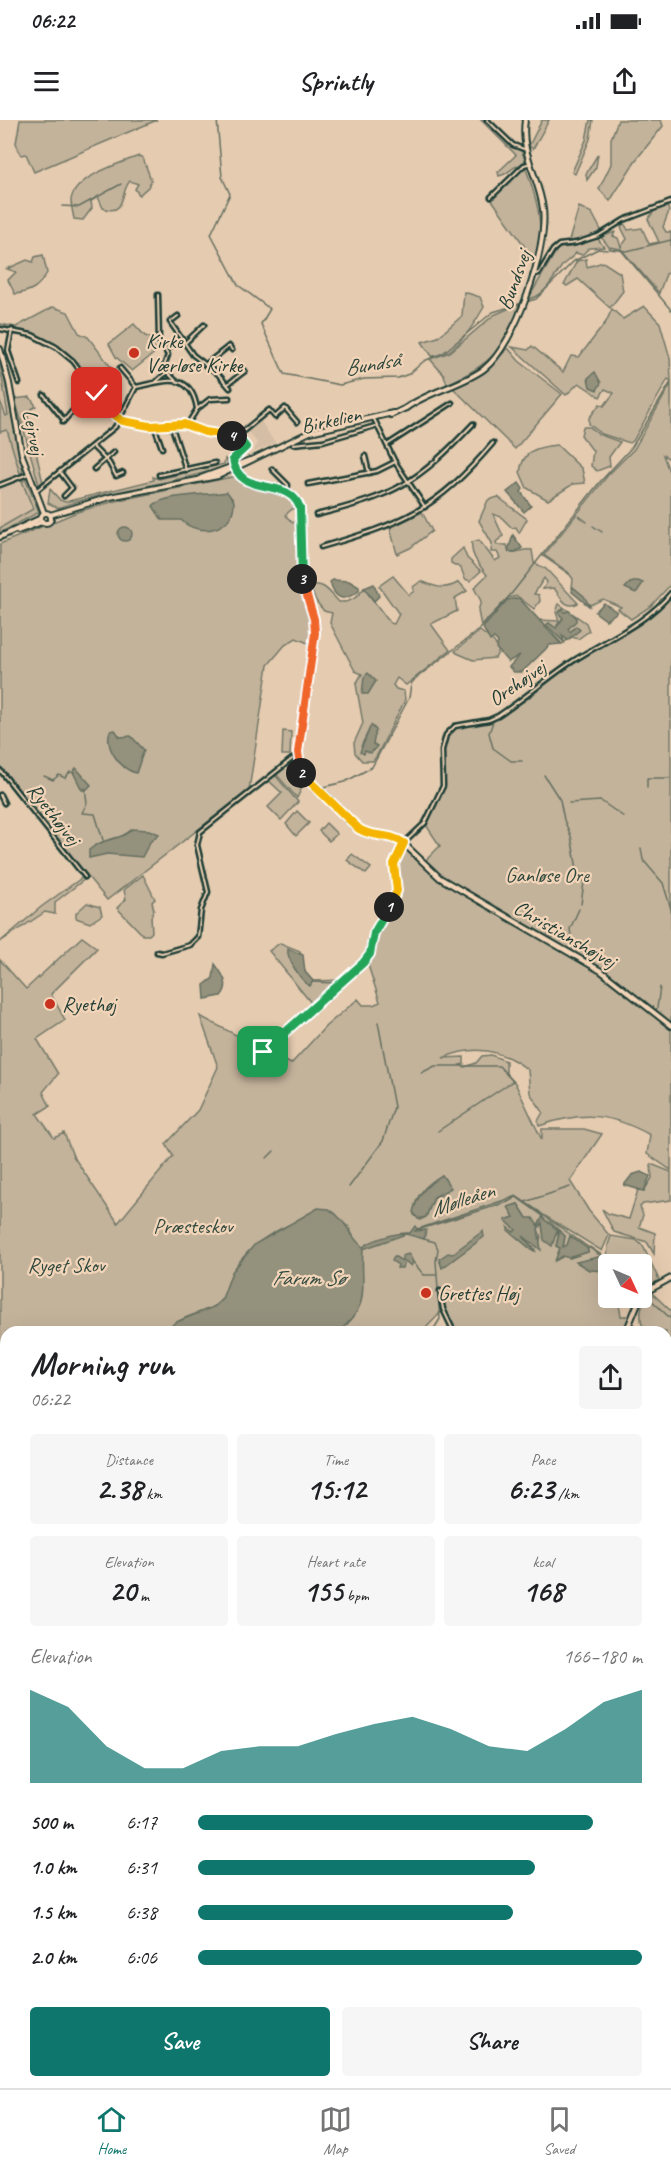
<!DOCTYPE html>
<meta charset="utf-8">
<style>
body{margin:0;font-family:Caveat,sans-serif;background:#f6f6f6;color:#202124;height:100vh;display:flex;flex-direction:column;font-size:22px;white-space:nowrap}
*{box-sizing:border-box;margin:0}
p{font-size:20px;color:#757577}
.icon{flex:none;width:33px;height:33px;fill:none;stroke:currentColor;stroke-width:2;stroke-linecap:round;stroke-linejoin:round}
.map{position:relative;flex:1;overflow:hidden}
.drawer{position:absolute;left:0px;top:1206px;width:672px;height:762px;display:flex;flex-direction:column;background:#fff;border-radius:18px 18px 0 0;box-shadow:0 6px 24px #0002}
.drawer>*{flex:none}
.needle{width:39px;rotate:134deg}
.fabs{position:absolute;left:598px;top:1134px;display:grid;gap:12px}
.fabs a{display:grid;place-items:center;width:54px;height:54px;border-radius:6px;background:#fff;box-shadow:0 6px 24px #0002;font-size:30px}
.pin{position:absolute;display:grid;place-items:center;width:51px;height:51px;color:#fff;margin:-26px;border-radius:12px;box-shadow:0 3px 9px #0006}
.km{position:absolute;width:30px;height:30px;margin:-15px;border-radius:50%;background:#222;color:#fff;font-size:16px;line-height:30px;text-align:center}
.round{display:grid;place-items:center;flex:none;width:63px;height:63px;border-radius:6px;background:#f6f6f6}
.headline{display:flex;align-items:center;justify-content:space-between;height:102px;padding:0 30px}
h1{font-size:33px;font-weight:600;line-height:45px}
.stats{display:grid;grid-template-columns:repeat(3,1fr);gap:9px;height:102px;padding:6px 30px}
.stats div{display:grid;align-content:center;border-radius:6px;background:#f6f6f6;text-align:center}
.stats b{font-size:30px;font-weight:600}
.stats small{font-size:16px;font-weight:400}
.stats p{font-size:16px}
.chart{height:168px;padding:12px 30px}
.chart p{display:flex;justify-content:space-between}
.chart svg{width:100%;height:108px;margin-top:6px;fill:#0f766e;opacity:.7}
.cta{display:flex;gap:12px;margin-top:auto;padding:12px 30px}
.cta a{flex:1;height:69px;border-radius:6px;background:#0f766e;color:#fff;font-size:24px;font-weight:600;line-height:69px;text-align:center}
.cta a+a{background:#f6f6f6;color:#202124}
ul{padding:0 30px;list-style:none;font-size:20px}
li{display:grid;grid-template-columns:96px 72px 1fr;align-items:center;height:45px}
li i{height:15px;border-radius:8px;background:#0f766e}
.status{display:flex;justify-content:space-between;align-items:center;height:42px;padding:0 30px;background:#fff;direction:ltr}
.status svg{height:16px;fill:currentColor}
header{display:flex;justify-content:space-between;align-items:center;height:78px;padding:0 30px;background:#fff;font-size:27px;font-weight:600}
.tab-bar{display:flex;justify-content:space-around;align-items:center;height:84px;border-top:2px solid #e0e0e0;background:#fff;font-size:16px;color:#757577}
.tab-bar a{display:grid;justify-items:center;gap:3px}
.tab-bar .current{color:#0f766e}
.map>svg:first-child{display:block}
</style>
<div class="status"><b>06:22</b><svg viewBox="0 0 49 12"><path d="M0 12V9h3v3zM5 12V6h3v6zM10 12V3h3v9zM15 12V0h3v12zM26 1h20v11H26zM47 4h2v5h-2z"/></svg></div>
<header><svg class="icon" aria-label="menu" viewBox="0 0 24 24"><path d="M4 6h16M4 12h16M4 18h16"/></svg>Sprintly<svg class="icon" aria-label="share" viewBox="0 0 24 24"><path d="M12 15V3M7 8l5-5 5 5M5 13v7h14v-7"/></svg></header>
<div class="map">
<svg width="671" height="1968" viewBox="0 0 671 1968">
<rect width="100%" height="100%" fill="#e5cbb0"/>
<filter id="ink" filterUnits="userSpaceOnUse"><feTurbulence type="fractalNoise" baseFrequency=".0167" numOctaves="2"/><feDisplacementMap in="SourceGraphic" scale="12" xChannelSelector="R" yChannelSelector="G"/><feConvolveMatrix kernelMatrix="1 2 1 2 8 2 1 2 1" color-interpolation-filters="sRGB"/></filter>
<g filter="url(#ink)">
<g fill="#d4bea5">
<polygon points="0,246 8,296 0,299"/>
<polygon points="260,300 275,323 254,332 257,322 246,310"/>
<polygon points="7,310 33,389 0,408 0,312"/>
<polygon points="671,1932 671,1968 602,1968 613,1962 666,1962 666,1934"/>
</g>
<g fill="#c4b39b" stroke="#727868" stroke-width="1.5" fill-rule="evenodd">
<polygon points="20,0 157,0 34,52 26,34 21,35 16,23"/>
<path d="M481,0H487L522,32L526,43C510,46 510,54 499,56L498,52L516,35Z"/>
<polygon points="542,0 549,0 533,29 529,26"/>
<polygon points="590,0 593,0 590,19 575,54 572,52 586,20"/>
<polygon points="618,0 661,0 663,6 635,41 610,81 599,69 611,44 611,19"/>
<polygon points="598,34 596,47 587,60 586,54"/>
<path d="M139,36L143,38L151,60L148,67L139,75L135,69L138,64L130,61C120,71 126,97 103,88L98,77L91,81L92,88L83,100L74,99C73,93 71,86 71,80C74,57 120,43 139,36Z"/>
<path d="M523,48L526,49C537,80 546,108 535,141L492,80Z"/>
<polygon points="667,86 669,91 663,107 666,112 671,112 671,151 666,154 659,173 621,129 609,127 601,117 615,112 613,116 618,118 621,127 627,119 621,107 624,103 628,110 642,108 649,124 659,122 648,99 655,90"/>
<polygon points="579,87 592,93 602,112 568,124"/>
<path d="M594,119H598L604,127L589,128L582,135L576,133C572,138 566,141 562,146C553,158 545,177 528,179L558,128L572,127Z"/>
<path d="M43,135L47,153C39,167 31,172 15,174L8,160L16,152L7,149L27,140L33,142L35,137Z"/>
<polygon points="586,139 587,147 603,142 620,153 623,171 610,188 578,159 567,166 564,165 577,141"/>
<path d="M464,172L480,177L484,187C475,203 454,238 432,236L422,222L438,217L462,196Z"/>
<path d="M519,184C510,228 486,247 447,264L444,255L430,239L450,232L494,195Z"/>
<polygon points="644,186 660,203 670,238 671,261 668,259 633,321 630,323 602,314 589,304 589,298 600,284 604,286 614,273 605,269 600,277 579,263 566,275 512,227 528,230 532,226 563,252 571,236 579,237 606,202 612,189 623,199"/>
<path d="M53,187L68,192L79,213L88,217L114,251L108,255L104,251L91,260C66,229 41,209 0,207V204L16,207Z"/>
<polygon points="134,204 145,216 151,218 149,223 157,231 132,251 116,237 109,224"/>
<polygon points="508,228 519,241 562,274 515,329 453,268 483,254"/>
<polygon points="0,246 2,246 23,352 20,353 7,310 0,312 0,281 6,296 8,295"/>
<polygon points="671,264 671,340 663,335 671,357 671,464 651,486 631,499 618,489 621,487 603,479 590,485 572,468 573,459 568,452 544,435 608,355 634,329"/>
<polygon points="30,277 36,286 27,292 43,363 39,365 15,279"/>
<polygon points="583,307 590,307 598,314 620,322 609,337 610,346 597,351 591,346 593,331 581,315"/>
<path d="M557,325L582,349L585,363L573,364L548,380L527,368L520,352C523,330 537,327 557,325Z"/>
<path d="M225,339L229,345C173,365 113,368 58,388L48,383L50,369L60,380L65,382L154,360L153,357L159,359L224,344Z"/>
<polygon points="237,356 249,366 290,375 297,385 285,395 293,403 298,399 300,466 311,500 313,525 296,518 285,525 268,545 249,670 107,780 0,650 0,424 77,392 115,381"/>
<polygon points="26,360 39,392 0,413 0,408 33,389 22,361"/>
<path d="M498,377L527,399L519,413L516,407L512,408L501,397L493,394L503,416L496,422L497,425H507L509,432C517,434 523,428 532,430L534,443L546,449L578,483C565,490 561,477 554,468L543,469L547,462L544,458L534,474L539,475L540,481L534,489L517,476L508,478L481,506L478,491L481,481L474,468L487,455C479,444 470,436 472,422L479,420L495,441L500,438L497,432H491L492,423L479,401L488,380Z"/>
<polygon points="422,392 432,411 410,428 397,434 390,408"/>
<polygon points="463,428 467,438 481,451 470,461 465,459 461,448 451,443 451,439"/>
<path d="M393,456L409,475L414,471L413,467L421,461C435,467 445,471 459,462L467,471L455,478L457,491L431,504L450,530L406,565L397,558L393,565L396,569L404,571L405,580L376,637L373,641H362L355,633L354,623L363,603L356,564L362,554L355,551L330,503L332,493L324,491L316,481L310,467C323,460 330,473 339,482C350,483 357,478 364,468L390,503L394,504L399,494L379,466ZM371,606L373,625L376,626L368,633L361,626Z"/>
<path d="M671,474V1050L647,1034L650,1015C610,993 583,991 539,1006L538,1001L543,992L530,973L528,950C502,929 474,924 443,938L464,937V944L460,945L465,947L476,943L482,936L491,935L506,941V954L515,963L542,1020V1009H584L602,1014L570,1061L589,1091L609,1115L602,1131L537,1091L607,1140L608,1125L611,1116L636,1120L643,1126L659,1160L642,1171V1144H609V1178H625L614,1182L619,1185L621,1196H630L622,1212H456L445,1188L422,1212H338C371,1187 360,1165 362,1129L356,1123L349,1107L336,1098L332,1091C293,1101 256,1114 233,1151C227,1161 227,1176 218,1183C203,1195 178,1195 167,1212H6V1383L0,1388V840L26,869L82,817L97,828L51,874L65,900L37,919L58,954L43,972L50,986L37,994L54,1018L64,1013L73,1036L118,1103L173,1036L166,1024L198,990L218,947L200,896L291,944L326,906L358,879L363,885H373L380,882L367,842L376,827V812L401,769L394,747L403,726L424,742L440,726L426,705L445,660L443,630L446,616L456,607L492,601L526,580L566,548L656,491ZM442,1055L450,1067L444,1074L434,1078L426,1097L420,1100L414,1095C413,1076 427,1064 442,1055ZM518,1084L527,1098L538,1106L541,1102H550L565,1116L563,1128L580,1123L588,1132L570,1138L564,1136L556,1140L560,1128L556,1126L559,1112L553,1118L543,1112L542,1102L538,1109L541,1117L538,1126L522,1116L534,1128L535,1130H532L508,1110L515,1112L516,1109L506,1100L514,1097L509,1087Z"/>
<path d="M559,484L586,503L589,511L578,519L572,517L562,524L539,500L559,501L556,492ZM563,488V494L573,503L567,509L570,512L573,510L567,520L557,505L563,498Z"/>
<polygon points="480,511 494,522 499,531 495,538 473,540 457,533 455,531"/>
<polygon points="283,611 291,612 290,635 282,635"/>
<polygon points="295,641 298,654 304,663 297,678 276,654"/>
<polygon points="275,655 298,682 281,700 268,687 282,673 268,660"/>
<polygon points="297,691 309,703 296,716 286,704"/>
<polygon points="326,703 337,714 329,721 319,711"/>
<polygon points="352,734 371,748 366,754 347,740"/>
<polygon points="143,755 155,779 152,782 154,790 151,797 152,812 149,815 143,815 117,788 126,779 124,770"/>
<polygon points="83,757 85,759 55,782 55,794 45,792 0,822 41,787"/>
<polygon points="87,783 100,787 102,795 90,803 76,798 76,793"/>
<polygon points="280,823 300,831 305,852 313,861 343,860 311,888 312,884 269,831"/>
<polygon points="651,1044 671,1052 671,1080 643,1084 640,1087 643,1095 639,1107 655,1113 654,1134 647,1122 614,1112 602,1089 609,1094 629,1099 638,1070 644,1071 652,1058"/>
<path d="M651,1172L671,1191V1235L666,1238V1212H654L642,1205C639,1191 641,1183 651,1172Z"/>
<polygon points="666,1674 671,1674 671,1699 666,1706"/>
<polygon points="6,1830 6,1909 0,1914 0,1841"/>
<polygon points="666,1831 671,1834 671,1869 667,1874 671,1882 666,1880"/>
</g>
<g fill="#94917d" stroke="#656f60" stroke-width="1.5">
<polygon points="595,252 601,263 597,270 590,267 588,258"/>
<polygon points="519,363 523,369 521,372 531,386 524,392 507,372"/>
<path d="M227,372L234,381C235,411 199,418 181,400H162L153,386C163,374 210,375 227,372Z"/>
<circle cx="125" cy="414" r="7"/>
<polygon points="513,415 522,428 515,432 508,431"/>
<path d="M333,460L349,461L359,467V471C342,483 335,479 330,462Z"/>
<polygon points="638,461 643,463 636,473 625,468 630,463"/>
<polygon points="374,464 379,476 374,481 364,468"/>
<polygon points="573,467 584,476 590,487 572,472"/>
<polygon points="519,478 561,524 550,525 522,552 514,552 509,547 520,535 508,542 496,528 498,522 494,518 490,521 483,508 507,480"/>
<polygon points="604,483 617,492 606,500 595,492"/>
<polygon points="563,488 564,492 569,491 576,497 576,501 568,509 570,512 576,506 580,510 567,520 562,515 564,522 546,505 549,503 556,508 563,498 558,493"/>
<polygon points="368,553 376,561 368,574 362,574 364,557"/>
<polygon points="371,605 376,610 373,624 377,626 371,633 365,631 364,634 360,632"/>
<path d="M115,610L120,617L131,616L144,630L136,653C120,649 104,627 110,611Z"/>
<polygon points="76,648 91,665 86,670 82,670 73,652"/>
<path d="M132,709L149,710L159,714L150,722L142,737L107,734L89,738V730C103,717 121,721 132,709Z"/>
<path d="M288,829L303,835L305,852L313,861L310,866C301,861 286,838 288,829Z"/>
<path d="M215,844C223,855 231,865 221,876L205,879L204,865L213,858Z"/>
<polygon points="641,1052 650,1056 644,1071 624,1065 632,1055"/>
<path d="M442,1055L451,1068L434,1077L426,1097L418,1099L413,1092C418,1074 426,1066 442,1055Z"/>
<path d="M516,1076L540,1092L544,1099L565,1116L563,1127L567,1125L570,1116L588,1129V1132L569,1138L563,1136L555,1141L560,1128L556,1126L559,1114L557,1111L552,1126L544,1120L542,1103L538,1109L541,1130L523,1116L535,1131L532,1130L508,1110V1107L514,1112L516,1110L505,1100L514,1097L508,1087L518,1084L527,1098H533L538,1106L543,1096L516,1077L508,1082L414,1111L426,1110L424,1119L406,1114L363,1129C360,1166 373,1185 338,1212H167L174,1203L215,1186L222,1179L232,1152L255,1124L318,1088L329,1089C347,1100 350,1118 363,1127C373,1119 398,1112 410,1113L415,1106L417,1109L424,1107Z"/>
<polygon points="483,1111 484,1117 442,1148 439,1139 448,1133 452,1134"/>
<polygon points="409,1134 413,1142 411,1146 405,1141 402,1148 397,1148 398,1145 392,1141 394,1136 402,1141 402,1136"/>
<polygon points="598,1137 602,1138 607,1151 589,1150 576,1142"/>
<polygon points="6,1383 6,1830 0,1841 0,1388"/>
</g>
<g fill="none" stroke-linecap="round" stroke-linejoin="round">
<g stroke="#656f60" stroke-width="1.5">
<polyline points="217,0 222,57 230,74 211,114 238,165 270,189 261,204 284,254 340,265 364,259 398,258 409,254 424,241 443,233 493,192 536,179 574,141 598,129 607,130"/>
<polyline points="62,86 79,87 121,64"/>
<polyline points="609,129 627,131 671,120"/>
<polyline points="621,130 671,190"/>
<polyline points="579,396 587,402"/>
<polyline points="593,406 602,412"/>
<polyline points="543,436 569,454"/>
<polyline points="494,599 489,613 493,628 511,641 522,641"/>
<polyline points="544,655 560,680 564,700 571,716 577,749 584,762 581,784"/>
<polyline points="44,656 53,660 59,655 65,658 70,652 74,653"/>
<polyline points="323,667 345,662 372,647 409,578 411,564 415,559 480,509 512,473 599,363 632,327 671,262"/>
<polyline points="647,667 647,658 669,658"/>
<polyline points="85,668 87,683 82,693 95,694 103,720"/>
<polyline points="569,683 601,681 624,697"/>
<polyline points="641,728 643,740 663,763 671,789"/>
<polyline points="573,829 570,809 579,789"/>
<polyline points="313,862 334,863"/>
<polyline points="657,888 660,867"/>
<polyline points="421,953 435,946 499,946 513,961 438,1011"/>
<polyline points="267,1038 274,1031"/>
<polyline points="349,1067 383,1021 394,987 378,902"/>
<polyline points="525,1082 570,1067"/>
<polyline points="424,1119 435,1122 438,1129 436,1141 438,1169"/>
<polyline points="587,1129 590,1127 615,1144"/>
<polyline points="413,1142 424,1155 436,1155"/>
<polyline points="646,1175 671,1199"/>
<polyline points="432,1212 440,1199 438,1176"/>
</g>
<g stroke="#1f3d34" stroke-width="7">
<g id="street">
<polyline points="487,0 513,25 524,29"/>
<polyline points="491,77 524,45 528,44"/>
<polyline points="533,155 539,153 553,130 559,125 576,123 598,116 624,100 671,82"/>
<polyline points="158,175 159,221 168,235 164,246 167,252"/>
<polyline points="178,196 170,202 193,235 218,254 230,268"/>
<polyline points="0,209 32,215 56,227 73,241 112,293 123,301 150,307 184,304 208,312 238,317 246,326 234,336 235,346"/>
<polyline points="12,210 8,231 19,263"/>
<polyline points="185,223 204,205"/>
<polyline points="165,230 182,219"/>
<polyline points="205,245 229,226 232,230"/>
<polyline points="120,248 136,267"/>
<polyline points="156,262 167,252 175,260"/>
<polyline points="228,264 245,251"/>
<polyline points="44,275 63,299"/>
<polyline points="197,289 210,279 229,278"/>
<polyline points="374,299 395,342 425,387"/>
<polyline points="63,302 93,267"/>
<polyline points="171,304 186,350"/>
<polyline points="155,308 162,328"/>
<polyline points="236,317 269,290 275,297 285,288 297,302"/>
<polyline points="293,324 323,321 375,306"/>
<polyline points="387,325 452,283"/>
<polyline points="93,327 109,343 116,356 123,353"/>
<polyline points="365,336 369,353"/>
<polyline points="94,349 114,332"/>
<polyline points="272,349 288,365 287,372"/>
<polyline points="60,352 72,368 64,376"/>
<polyline points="159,355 215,343"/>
<polyline points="308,364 377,351 395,342"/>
<polyline points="0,365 28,354"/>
<path d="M37,370L115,307L136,267C164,261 191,250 197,289L187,305"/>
<path d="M316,395C394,376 418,363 473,304"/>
<path d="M321,427C404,403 436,390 493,323"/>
<polyline points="0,650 85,757"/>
<polyline points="0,675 4,683"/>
<polyline points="157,832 162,833 190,825 198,817 201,790 208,772 197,725 200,712 292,639"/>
<path d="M263,932L367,839L374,813L397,771L394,744L404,723L425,703L443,666L442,630L446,615L455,606L489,600L498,596C524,579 547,558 573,541C605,520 646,504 671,473"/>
<polyline points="440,1171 443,1189 454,1212"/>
<polyline points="666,1311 671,1308"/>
<polyline points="666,1448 671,1448"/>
<polyline points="666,1517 671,1512"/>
<polyline points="666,1554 667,1555"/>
<polyline points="666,1626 671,1625"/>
<polyline points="666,1730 671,1734"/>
<polyline points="666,1916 671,1913"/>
<polyline points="666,1929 671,1927"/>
<polyline points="0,1961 6,1952"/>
<polyline points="37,1962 43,1968"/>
<polyline points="109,1962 119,1968"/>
<polyline points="215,1962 216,1968"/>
<polyline points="247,1962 249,1968"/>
<polyline points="273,1962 275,1968"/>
<polyline points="310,1962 314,1968"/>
<polyline points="360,1962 364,1968"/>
<polyline points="448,1962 454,1968"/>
<polyline points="490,1962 496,1968"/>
<polyline points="557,1962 561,1968"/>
<polyline points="665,1962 669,1968"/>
<polyline points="523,1964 527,1968"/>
<polyline points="34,1968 40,1962"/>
<polyline points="135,1968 139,1962"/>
<polyline points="367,1968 372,1962"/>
<polyline points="506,1968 512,1962"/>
<polyline points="566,1968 578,1962"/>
<polyline points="592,1968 604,1962"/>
</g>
</g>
<g stroke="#1f3d34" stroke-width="8">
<g id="secondary">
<polyline points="0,229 9,263 22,335 44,393"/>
<path d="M406,288C429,271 461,266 484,249C516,224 548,128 543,89C539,57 520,34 525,0"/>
<polyline points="391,295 406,288"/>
<polyline points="236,349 248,363 291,374 300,389 303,465 315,506 298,631 299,650 304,658 327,676 353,705 366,713 400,720 440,758 601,851 671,906"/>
<polyline points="201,358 250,340"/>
<circle cx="46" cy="398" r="5"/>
<polyline points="50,395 110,377 218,356 310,312 393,293"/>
<polyline points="18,411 42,402"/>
<polyline points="0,417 41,398"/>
<polyline points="642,1174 671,1158"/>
<polyline points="626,1212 640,1178"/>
<polyline points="666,1581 671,1581"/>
<polyline points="192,1968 193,1962"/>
<polyline points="404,1968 409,1962"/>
</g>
</g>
<use href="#street" stroke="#f2d4b8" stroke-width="2"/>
<use href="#secondary" stroke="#f2d4b8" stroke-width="4"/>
</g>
</g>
<g fill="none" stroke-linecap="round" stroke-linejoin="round" filter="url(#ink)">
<g stroke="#fff" stroke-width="12">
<polyline id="split-1" points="263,932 363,843 370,834 374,813 389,787"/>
</g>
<g stroke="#fff" stroke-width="12">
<path id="split-2" d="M301,653L359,709C373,718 390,713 404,723L394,744L397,771L389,787"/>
</g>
<g stroke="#fff" stroke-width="12">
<polyline id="split-3" points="301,653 298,632 315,513 314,499 302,459"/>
</g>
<g stroke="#fff" stroke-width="12">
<path id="split-4" d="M232,316L238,317L246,327L233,339C238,379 289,355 300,388L302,459"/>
</g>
<g stroke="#fff" stroke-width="12">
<polyline id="split-5" points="97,273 115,296 123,301 150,306 184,304 205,312 232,316"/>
</g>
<use href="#split-1" stroke="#22a559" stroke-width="8"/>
<use href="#split-2" stroke="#f5b400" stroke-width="8"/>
<use href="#split-3" stroke="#f0652b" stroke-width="8"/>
<use href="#split-4" stroke="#22a559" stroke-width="8"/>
<use href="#split-5" stroke="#f5b400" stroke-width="8"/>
</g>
<g fill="#c8321e" stroke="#f2d4b8" stroke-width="2">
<circle cx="134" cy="233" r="6"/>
<circle cx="50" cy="884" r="6"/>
<circle cx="426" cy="1173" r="6"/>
</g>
<g text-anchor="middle" stroke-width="4.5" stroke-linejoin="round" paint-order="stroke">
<g font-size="21" fill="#1f3d34" stroke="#f2d4b8">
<text transform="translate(514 160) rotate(-70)" y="7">Bundsvej</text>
<text transform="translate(331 300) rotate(-12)" y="7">Birkelien</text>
<text transform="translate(34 312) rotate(79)" y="7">Lejrvej</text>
<text transform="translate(517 563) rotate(-35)" y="7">Orehøjvej</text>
<text transform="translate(54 694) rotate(52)" y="7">Ryethøjvej</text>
<text transform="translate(565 814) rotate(30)" y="7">Christianshøjvej</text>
</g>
<g font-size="21" fill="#1f3d34" stroke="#f2d4b8" text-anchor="start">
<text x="146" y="228">Kirke<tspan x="146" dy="24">Værløse Kirke</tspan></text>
<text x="62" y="891">Ryethøj</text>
<text x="438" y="1180">Grettes Høj</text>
</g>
<g font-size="21" fill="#30493e" stroke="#f2d4b8">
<text x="547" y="762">Ganløse Ore</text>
<text x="193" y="1113">Præsteskov</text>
<text x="66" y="1152">Ryget Skov</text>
</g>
<g font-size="22" font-style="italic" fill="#314a3f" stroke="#f2d4b8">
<text transform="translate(372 243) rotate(-9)" y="8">Bundså</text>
<text transform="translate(462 1079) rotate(-18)" y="8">Mølleåen</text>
<text x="308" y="1165">Farum Sø</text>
</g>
</g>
</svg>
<div class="fabs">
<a><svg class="needle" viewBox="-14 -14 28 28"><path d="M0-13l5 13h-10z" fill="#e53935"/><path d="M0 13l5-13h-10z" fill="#757577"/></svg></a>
</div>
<div class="pin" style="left:263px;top:932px;background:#1e9e55"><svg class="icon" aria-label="arrive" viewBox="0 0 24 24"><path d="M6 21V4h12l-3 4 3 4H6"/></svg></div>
<div class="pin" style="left:97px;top:273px;background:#d93025"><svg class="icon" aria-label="check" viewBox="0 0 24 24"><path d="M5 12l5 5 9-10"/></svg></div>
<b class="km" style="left:389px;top:787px">1</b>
<b class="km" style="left:301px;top:653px">2</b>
<b class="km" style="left:302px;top:459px">3</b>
<b class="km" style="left:232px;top:316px">4</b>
<section class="drawer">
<div class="headline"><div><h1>Morning run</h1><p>06:22</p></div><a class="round"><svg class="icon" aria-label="share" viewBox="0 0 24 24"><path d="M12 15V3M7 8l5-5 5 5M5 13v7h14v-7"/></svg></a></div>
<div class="stats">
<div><p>Distance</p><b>2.38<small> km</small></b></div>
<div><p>Time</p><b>15:12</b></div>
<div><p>Pace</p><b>6:23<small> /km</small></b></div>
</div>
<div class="stats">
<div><p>Elevation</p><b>20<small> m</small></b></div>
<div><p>Heart rate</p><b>155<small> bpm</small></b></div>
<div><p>kcal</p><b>168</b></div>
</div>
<div class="chart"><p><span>Elevation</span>166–180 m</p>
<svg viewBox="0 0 160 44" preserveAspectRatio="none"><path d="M0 44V6L10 13L20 29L30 38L40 38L50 31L60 29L70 29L80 24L90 20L100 17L110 22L120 29L130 31L140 22L150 11L160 6V44z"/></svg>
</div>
<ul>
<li><b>500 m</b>6:17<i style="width:89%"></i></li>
<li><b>1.0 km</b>6:31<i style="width:76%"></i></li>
<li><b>1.5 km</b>6:38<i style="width:71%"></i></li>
<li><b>2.0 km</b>6:06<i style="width:100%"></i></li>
</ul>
<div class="cta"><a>Save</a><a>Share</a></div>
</section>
</div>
<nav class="tab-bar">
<a class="current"><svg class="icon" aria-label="home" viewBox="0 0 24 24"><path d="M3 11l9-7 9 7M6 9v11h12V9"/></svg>Home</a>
<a><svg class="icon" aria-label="map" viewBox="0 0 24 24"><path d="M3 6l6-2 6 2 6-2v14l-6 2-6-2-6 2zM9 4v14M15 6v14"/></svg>Map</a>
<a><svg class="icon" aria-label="saved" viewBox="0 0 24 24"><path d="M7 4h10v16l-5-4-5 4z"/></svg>Saved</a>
</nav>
